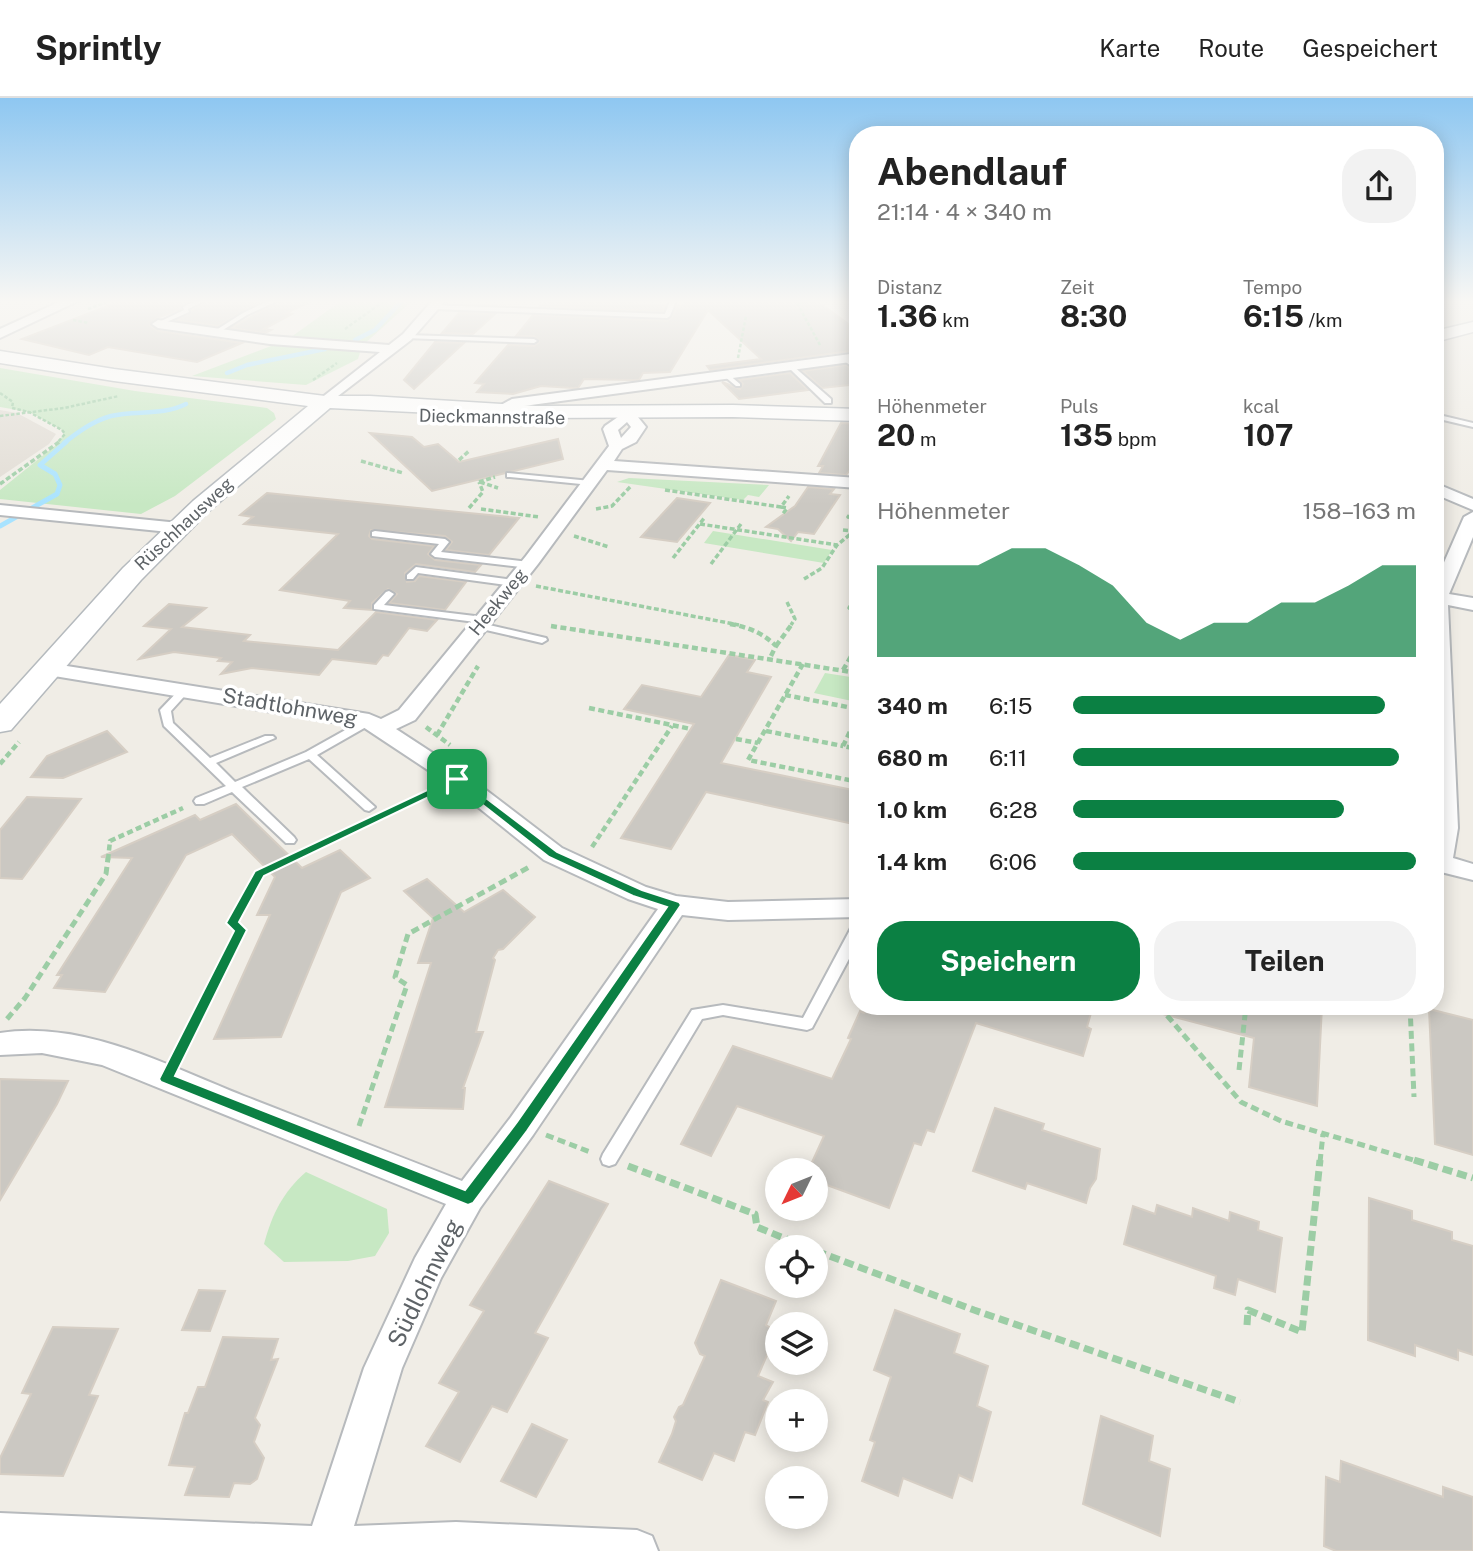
<!DOCTYPE html>
<html lang="de">
<meta charset="utf-8">
<style>
body{margin:0;font-family:"Public Sans",sans-serif;background:#f2f2f2;color:#222;height:100vh;display:flex;flex-direction:column;font-size:26px;white-space:nowrap}
*{box-sizing:border-box;margin:0}
p{font-size:23px;color:#767676}
.icon{flex:none;width:38px;height:38px;fill:none;stroke:currentColor;stroke-width:2;stroke-linecap:round;stroke-linejoin:round}
.map{position:relative;flex:1;overflow:hidden}
.drawer{position:absolute;left:849px;top:28px;width:595px;height:889px;display:flex;flex-direction:column;background:#fff;border-radius:28px;box-shadow:0 4px 18px #0003}
.drawer>*{flex:none}
.needle{width:46px;rotate:227deg}
.tools{position:absolute;left:765px;top:1060px;display:grid;gap:14px}
.tools a{display:grid;place-items:center;width:63px;height:63px;border-radius:50%;background:#fff;box-shadow:0 4px 18px #0003;font-size:35px}
.pin{position:absolute;display:grid;place-items:center;width:60px;height:60px;color:#fff;margin:-30px;border-radius:14px;box-shadow:0 4px 10px #0006}
.round{display:grid;place-items:center;flex:none;width:74px;height:74px;border-radius:28px;background:#f2f2f2}
.headline{display:flex;align-items:center;justify-content:space-between;height:119px;padding:0 28px}
h1{font-size:38px;font-weight:700;line-height:52px}
.metrics{display:grid;grid-template-columns:repeat(3,1fr);gap:10px;height:119px;padding:7px 28px}
.metrics div{display:grid;align-content:center}
.metrics b{font-size:30px;font-weight:700}
.metrics small{font-size:19px;font-weight:400}
.metrics p{font-size:19px}
.chart{height:196px;padding:14px 28px}
.chart p{display:flex;justify-content:space-between}
.chart svg{width:100%;height:126px;margin-top:7px;fill:#0b8043;opacity:.7}
.action{display:flex;gap:14px;margin-top:auto;padding:14px 28px}
.action a{flex:1;height:80px;border-radius:28px;background:#0b8043;color:#fff;font-size:28px;font-weight:700;line-height:80px;text-align:center}
.action a+a{background:#f2f2f2;color:#222}
ul{padding:0 28px;list-style:none;font-size:23px}
li{display:grid;grid-template-columns:112px 84px 1fr;align-items:center;height:52px}
li i{height:18px;border-radius:9px;background:#0b8043}
header{display:flex;align-items:center;gap:42px;box-sizing:border-box;height:98px;padding:0 35px;background:#fff;border-bottom:2px solid #e0e0e0}
header strong{font-size:33px}
nav{display:flex;gap:38px;margin-inline-start:auto;font-size:24px}
.map>svg:first-child{display:block}
</style>
<header>
<strong>Sprintly</strong>
<nav><a>Karte</a><a>Route</a><a>Gespeichert</a></nav>
</header>
<div class="map">
<svg width="1473" height="1453" viewBox="0 0 1473 1453">
<rect width="100%" height="100%" fill="#f0ede6"/>
<polygon fill="#e1dcd4" points="0,312 17,315 56,336 49,346 0,379"/>
<g fill="#c7e8c3">
<polygon points="341,203 412,203 362,248 358,261 306,287 192,278 287,242"/>
<polygon points="0,270 135,293 267,310 274,315 276,321 175,398 141,416 0,401 0,392 56,347 64,336 62,332 29,314 0,309"/>
<polygon points="629,380 769,387 759,399 748,397 743,402 617,384"/>
<polygon points="713,433 832,452 824,465 704,445"/>
<polygon points="825,575 857,580 857,604 814,595"/>
<path d="M306,1074L387,1111L389,1135L375,1158L348,1163L284,1164L264,1146C272,1116 283,1094 306,1074Z"/>
</g>
<g fill="none" stroke-linecap="round" stroke-linejoin="round">
<g stroke="#a8e3ff" stroke-width="4.5">
<polyline points="355,242 375,232 402,203"/>
<polyline points="227,275 247,267 325,251"/>
<path d="M64,345C78,334 93,323 111,318C136,312 162,318 186,306"/>
</g>
<polyline stroke="#a8e3ff" stroke-width="5" points="0,428 57,396 60,387 55,376 40,367 66,344"/>
</g>
<g fill="#cbc8c2" stroke="#d6cec4" stroke-width="2">
<polygon points="188,203 182,207 181,211 157,220 150,227 158,233 242,245 197,264 108,249 89,257 22,241 118,204"/>
<polygon points="207,203 261,203 218,228 177,222"/>
<polygon points="280,203 312,203 286,215 292,216 264,231 271,232 265,235 231,230"/>
<polygon points="547,203 633,203 632,206 665,208 663,213 540,208"/>
<polygon points="684,203 817,203 858,233 858,252 710,272 707,268 761,261 708,212 670,274 643,275 639,282 631,282 584,281 578,290 573,290 541,288 513,296 477,294 484,286 475,285 508,247 534,248 539,244 534,238 516,238 533,217 667,223 672,219 677,208 682,208"/>
<polygon points="459,215 495,216 473,236 442,235"/>
<polygon points="435,244 464,245 414,291 404,282"/>
<polygon points="846,267 858,275 858,286 822,290 803,273"/>
<polygon points="790,275 808,292 739,301 722,284 740,291 743,286 739,282"/>
<polygon points="841,325 858,326 858,362 846,377 819,375 823,368 818,368"/>
<polygon points="370,335 412,339 424,349 438,346 459,364 558,341 563,361 432,393"/>
<polygon points="808,389 834,391 830,396 840,397 814,436 798,434 791,443 778,431 766,429 795,408"/>
<polygon points="267,395 357,404 519,420 489,457 446,452 452,444 445,438 371,432 369,438 372,441 434,448 428,456 435,462 481,467 475,474 416,466 405,475 407,484 415,483 419,478 466,484 445,512 389,505 397,496 388,491 372,505 372,512 344,510 350,503 280,492 338,436 244,426 253,419 240,417"/>
<polygon points="677,400 710,405 677,444 641,439"/>
<polygon points="169,506 206,510 182,529 250,537 244,543 338,552 376,514 437,522 427,533 409,530 388,558 383,557 376,566 332,561 319,577 252,570 221,576 232,564 218,563 221,560 174,554 139,561 171,531 144,528"/>
<polygon points="729,557 755,562 747,574 771,579 721,665 858,693 858,727 706,694 671,751 621,740 694,626 624,611 642,587 701,599"/>
<polygon points="107,633 127,654 63,680 31,679 47,658"/>
<polygon points="27,699 81,701 22,781 0,780 0,732"/>
<polygon points="236,706 302,770 340,752 370,780 341,794 281,939 214,941 270,817 257,817 275,779 232,736 186,757 105,894 54,890 62,877 57,877 132,760 101,759 195,717 200,722"/>
<polygon points="427,781 464,814 503,792 535,819 503,851 498,852 493,860 495,862 476,934 483,934 463,990 465,990 463,1011 385,1009 431,865 418,865 433,820 404,793"/>
<polygon points="867,908 1093,908 1087,929 1091,931 1083,958 976,925 934,1034 927,1032 921,1047 914,1045 889,1110 816,1083 816,1073 808,1073 824,1038 737,1008 711,1058 681,1046 733,948 832,981 851,941 848,940 860,913 864,915"/>
<polygon points="1164,908 1322,908 1317,1008 1249,989 1254,940 1163,916"/>
<polygon points="1429,911 1473,922 1473,1057 1435,1046"/>
<polygon points="0,981 68,983 57,1006 0,1102"/>
<polygon points="995,1010 1044,1026 1042,1032 1100,1051 1096,1081 1090,1090 1086,1105 1027,1085 1025,1091 973,1073"/>
<polygon points="549,1083 608,1106 535,1235 548,1240 507,1314 492,1308 460,1364 426,1348 459,1294 439,1285 484,1213 470,1207"/>
<polygon points="1369,1100 1412,1113 1412,1122 1452,1134 1452,1142 1473,1148 1473,1257 1458,1252 1458,1262 1415,1247 1415,1258 1368,1242"/>
<polygon points="1157,1107 1192,1119 1193,1110 1229,1123 1230,1114 1259,1124 1258,1132 1282,1140 1275,1194 1238,1181 1235,1197 1214,1190 1216,1178 1124,1146 1133,1108 1155,1116"/>
<polygon points="721,1182 776,1203 766,1227 777,1234 758,1278 773,1284 763,1302 768,1304 755,1337 745,1334 734,1363 714,1355 702,1382 659,1364 672,1336 676,1323 674,1319 679,1309 683,1307 705,1258 700,1256 695,1245"/>
<polygon points="199,1192 225,1193 210,1233 182,1232"/>
<polygon points="895,1212 960,1236 954,1255 988,1268 977,1308 991,1314 972,1383 959,1377 952,1400 903,1380 898,1398 862,1383 875,1344 870,1342 891,1279 874,1272"/>
<polygon points="53,1229 118,1231 89,1297 98,1298 63,1378 0,1376 0,1360 31,1296 22,1295"/>
<polygon points="223,1239 278,1241 271,1262 278,1261 255,1320 260,1327 254,1344 264,1360 257,1381 250,1386 234,1385 229,1399 185,1397 195,1369 169,1367 185,1315 188,1315 198,1289 205,1289"/>
<polygon points="1101,1318 1153,1338 1149,1363 1170,1371 1160,1438 1083,1406"/>
<polygon points="532,1326 567,1342 536,1399 501,1383"/>
<polygon points="1341,1363 1443,1399 1443,1389 1473,1399 1473,1453 1336,1453 1324,1448 1326,1379 1340,1384"/>
</g>
<g fill="none" stroke-linecap="round" stroke-linejoin="round">
<g stroke="#b7babd" stroke-width="4">
<g id="lane">
<polygon points="195,203 204,203 188,211 189,214 160,227 155,226 184,212 183,209"/>
<polygon points="268,203 277,203 247,217 218,235 213,234 243,215"/>
<polygon points="670,203 676,203 670,218 667,220 435,211 432,209 435,207 665,216"/>
<polygon points="407,237 534,241 537,243 534,245 405,240"/>
<polygon points="843,260 847,260 858,267 858,273 843,262"/>
<polygon points="788,267 792,267 831,301 831,305 825,305 788,269"/>
<polygon points="724,276 728,276 740,286 740,288 736,288 724,278"/>
<polygon points="1435,316 1473,325 1473,329 1435,320"/>
<polygon points="507,375 591,383 595,385 591,387 510,379 507,379"/>
<polygon points="375,433 445,441 449,444 441,454 529,464 534,467 529,470 435,459 431,456 439,446 372,438 372,434"/>
<polygon points="416,469 513,482 518,485 513,488 418,475 413,481 407,481 407,477"/>
<polygon points="389,493 394,496 384,507 483,519 488,522 483,525 374,511 374,507 386,494"/>
<polygon points="489,527 546,540 547,542 542,545 486,532 486,528"/>
<polygon points="185,589 190,592 171,613 173,625 210,660 265,638 273,638 275,640 216,665 235,684 306,654 365,621 373,621 374,623 373,625 317,657 375,709 369,713 365,712 309,661 242,689 294,739 296,742 294,745 286,745 232,694 204,706 196,706 194,703 196,700 226,688 164,628 160,612 181,590"/>
<polygon points="858,825 858,844 812,930 807,932 723,917 702,921 615,1066 609,1068 603,1066 601,1061 603,1056 692,912 723,907 803,920 851,830"/>
</g>
</g>
<g stroke="#b7babd" stroke-width="4">
<g id="street">
<polygon points="61,203 78,203 0,240 0,231"/>
<polygon points="432,203 445,203 411,242 325,308 318,304 320,301 380,254 270,246 158,230 152,226 158,222 270,238 389,247 403,236"/>
<polygon points="858,255 858,263 516,309 499,316 492,312 512,301"/>
<path d="M628,312L633,313L646,329L636,344L622,351L614,363L858,380V390L607,372L538,466L415,622L396,631L465,676L562,750L646,789L676,798L728,804L858,801V819L728,822L682,817L533,1037L480,1110L441,1180L402,1270L354,1428L456,1424L637,1432L652,1438L658,1453H0V1415L312,1428L364,1270L415,1160L446,1106L102,967L42,955L0,957V935C84,922 168,968 244,998C316,1026 389,1054 462,1083L511,1019L658,811L628,801L544,762L449,686L363,629L48,577L41,575L38,571L41,567L48,565L369,616L381,621L399,612L526,458L609,348L603,331L605,328ZM627,324L631,329L621,340L618,332Z"/>
<polygon points="1435,385 1473,401 1473,412 1435,396"/>
<polygon points="0,407 179,425 188,430 179,435 0,417"/>
<polygon points="1473,414 1473,439 1449,496 1473,500 1473,512 1448,507 1458,730 1453,760 1473,766 1473,782 1441,774 1435,775 1435,485 1464,419"/>
</g>
</g>
<g stroke="#b5babe" stroke-width="3">
<g id="secondary">
<polygon points="1473,224 1473,234 1435,244 1435,233"/>
<polygon points="0,253 114,271 325,298 370,298 536,308 733,307 858,311 858,323 733,319 536,320 330,310 209,413 141,482 11,632 0,634 0,606 123,470 193,403 308,308 114,283 0,265"/>
</g>
</g>
<g stroke="#9ccda5" stroke-width="2.5" stroke-dasharray="3.5 2" stroke-linecap="butt">
<polyline points="119,203 122,204"/>
<polyline points="813,203 797,205 820,247"/>
<polyline points="853,203 858,207"/>
<polyline points="88,211 110,203"/>
<polyline points="73,222 89,225"/>
<polyline points="345,231 384,203"/>
<polyline points="738,260 746,218"/>
<polyline points="313,282 337,265"/>
<polyline points="0,295 13,304 12,310 29,314 62,332 65,336 57,345"/>
<polyline points="0,318 64,310 119,298"/>
</g>
<g stroke="#9ccda5" stroke-width="3.5" stroke-dasharray="5 2.5" stroke-linecap="butt">
<polyline points="459,362 470,352"/>
<polyline points="361,363 403,375"/>
<polyline points="479,384 495,379"/>
<polyline points="480,384 498,390"/>
<polyline points="0,386 59,344"/>
<polyline points="665,392 781,409 789,398"/>
<polyline points="858,405 848,419 858,421"/>
<polyline points="781,409 787,410 782,417"/>
<polyline points="469,410 483,394 479,384"/>
<polyline points="481,411 539,419"/>
<polyline points="596,411 612,408 631,388"/>
<polyline points="700,426 837,447"/>
<polyline points="843,432 855,433"/>
<polyline points="574,438 609,449"/>
<polyline points="673,460 705,419"/>
<polyline points="711,466 741,426"/>
<polyline points="804,481 822,470 837,447 858,430"/>
<polyline points="536,488 739,527"/>
<polyline points="858,495 849,510 858,511"/>
<polyline points="787,504 795,521 791,527"/>
</g>
<g stroke="#9ccda5" stroke-width="4.5" stroke-dasharray="6 3.5" stroke-linecap="butt">
<path d="M730,526C748,529 763,535 776,548L769,562"/>
<polyline points="551,528 858,575"/>
<polyline points="776,548 792,526"/>
<polyline points="803,566 748,662 854,683 858,676"/>
<polyline points="843,572 853,555"/>
<polyline points="785,597 858,611"/>
<polyline points="589,610 691,631"/>
<polyline points="858,617 843,648 858,651"/>
<polyline points="426,629 450,647"/>
<polyline points="766,633 843,648"/>
<polyline points="437,637 478,568"/>
<polyline points="736,641 758,645"/>
<polyline points="0,666 19,644"/>
<polyline points="385,716 434,692"/>
<polyline points="592,749 672,628"/>
<polyline points="306,754 364,726"/>
<polyline points="108,762 110,743 183,710"/>
<polyline points="288,762 292,760"/>
</g>
<g stroke="#9ccda5" stroke-width="5" stroke-dasharray="8 4.5" stroke-linecap="butt">
<polyline points="1159,908 1241,1004 1281,1023 1420,1064"/>
<polyline points="1410,908 1414,999"/>
<polyline points="7,921 25,900 106,776 108,760"/>
<polyline points="178,958 240,832 233,825 259,776 292,760"/>
<polyline points="1239,972 1246,908"/>
<polyline points="359,1028 407,887 395,879 408,836 531,768"/>
<polyline points="546,1037 590,1054"/>
<polyline points="1320,1064 1323,1036"/>
</g>
<g stroke="#9ccda5" stroke-width="7" stroke-dasharray="10 5" stroke-linecap="butt">
<polyline points="1414,1062 1473,1080"/>
<polyline points="628,1068 755,1116 757,1129 808,1150"/>
<polyline points="816,1153 974,1212 1240,1304"/>
<polyline points="1247,1227 1248,1212 1302,1234 1320,1062"/>
</g>
<use href="#lane" fill="#fff" fill-rule="evenodd"/>
<use href="#street" fill="#fff" fill-rule="evenodd"/>
<use href="#secondary" fill="#fff" fill-rule="evenodd"/>
</g>
<linearGradient id="sky" x2="0" y2="1"><stop stop-color="#8ec7f1"/><stop offset="0.5" stop-color="#f8f7f4"/><stop offset="1" stop-color="#f8f7f4" stop-opacity="0"/></linearGradient>
<rect width="1473" height="407" fill="url(#sky)"/>
<path fill="#0b8043" stroke="#fff" stroke-width="2" fill-rule="evenodd" d="M457,678L557,754L642,792L679,804L681,807L527,1033L473,1105L468,1107L161,984L159,981L234,833L226,825L255,773ZM456,686L549,759L633,798L667,809L517,1024L465,1092L175,978L247,832L239,824L264,778Z"/>
<g text-anchor="middle" stroke-width="7" stroke-linejoin="round" paint-order="stroke">
<g font-size="18" fill="#5e6367" stroke="#fff">
<text transform="translate(492 319) rotate(1)" y="6">Dieckmannstraße</text>
<text transform="translate(184 426) rotate(-43)" y="6">Rüschhausweg</text>
<text transform="translate(498 504) rotate(-51)" y="6">Heekweg</text>
</g>
<g font-size="21" fill="#5e6367" stroke="#fff">
<text transform="translate(290 609) rotate(10)" y="7">Stadtlohnweg</text>
</g>
<g font-size="24" fill="#5e6367" stroke="#fff">
<text transform="translate(425 1185) rotate(-64)" y="8">Südlohnweg</text>
</g>
</g>
</svg>
<div class="tools">
<a><svg class="needle" viewBox="-14 -14 28 28"><path d="M0-13l5 13h-10z" fill="#e53935"/><path d="M0 13l5-13h-10z" fill="#767676"/></svg></a>
<a><svg class="icon" aria-label="locate" viewBox="0 0 24 24"><circle cx="12" cy="12" r="6"/><path d="M12 2v4M12 18v4M2 12h4M18 12h4"/></svg></a>
<a><svg class="icon" aria-label="layers" viewBox="0 0 24 24"><path d="M12 4l9 5-9 5-9-5zM3 14l9 5 9-5"/></svg></a>
<a>+</a>
<a>−</a>
</div>
<div class="pin" style="left:457px;top:681px;background:#1e9e55"><svg class="icon" aria-label="arrive" viewBox="0 0 24 24"><path d="M6 21V4h12l-3 4 3 4H6"/></svg></div>
<section class="drawer">
<div class="headline"><div><h1>Abendlauf</h1><p>21:14 · 4 × 340 m</p></div><a class="round"><svg class="icon" aria-label="share" viewBox="0 0 24 24"><path d="M12 15V3M7 8l5-5 5 5M5 13v7h14v-7"/></svg></a></div>
<div class="metrics">
<div><p>Distanz</p><b>1.36<small> km</small></b></div>
<div><p>Zeit</p><b>8:30</b></div>
<div><p>Tempo</p><b>6:15<small> /km</small></b></div>
</div>
<div class="metrics">
<div><p>Höhenmeter</p><b>20<small> m</small></b></div>
<div><p>Puls</p><b>135<small> bpm</small></b></div>
<div><p>kcal</p><b>107</b></div>
</div>
<div class="chart"><p><span>Höhenmeter</span>158–163 m</p>
<svg viewBox="0 0 160 44" preserveAspectRatio="none"><path d="M0 44V12L10 12L20 12L30 12L40 6L50 6L60 12L70 19L80 32L90 38L100 32L110 32L120 25L130 25L140 19L150 12L160 12V44z"/></svg>
</div>
<ul>
<li><b>340 m</b>6:15<i style="width:91%"></i></li>
<li><b>680 m</b>6:11<i style="width:95%"></i></li>
<li><b>1.0 km</b>6:28<i style="width:79%"></i></li>
<li><b>1.4 km</b>6:06<i style="width:100%"></i></li>
</ul>
<div class="action"><a>Speichern</a><a>Teilen</a></div>
</section>
</div>
